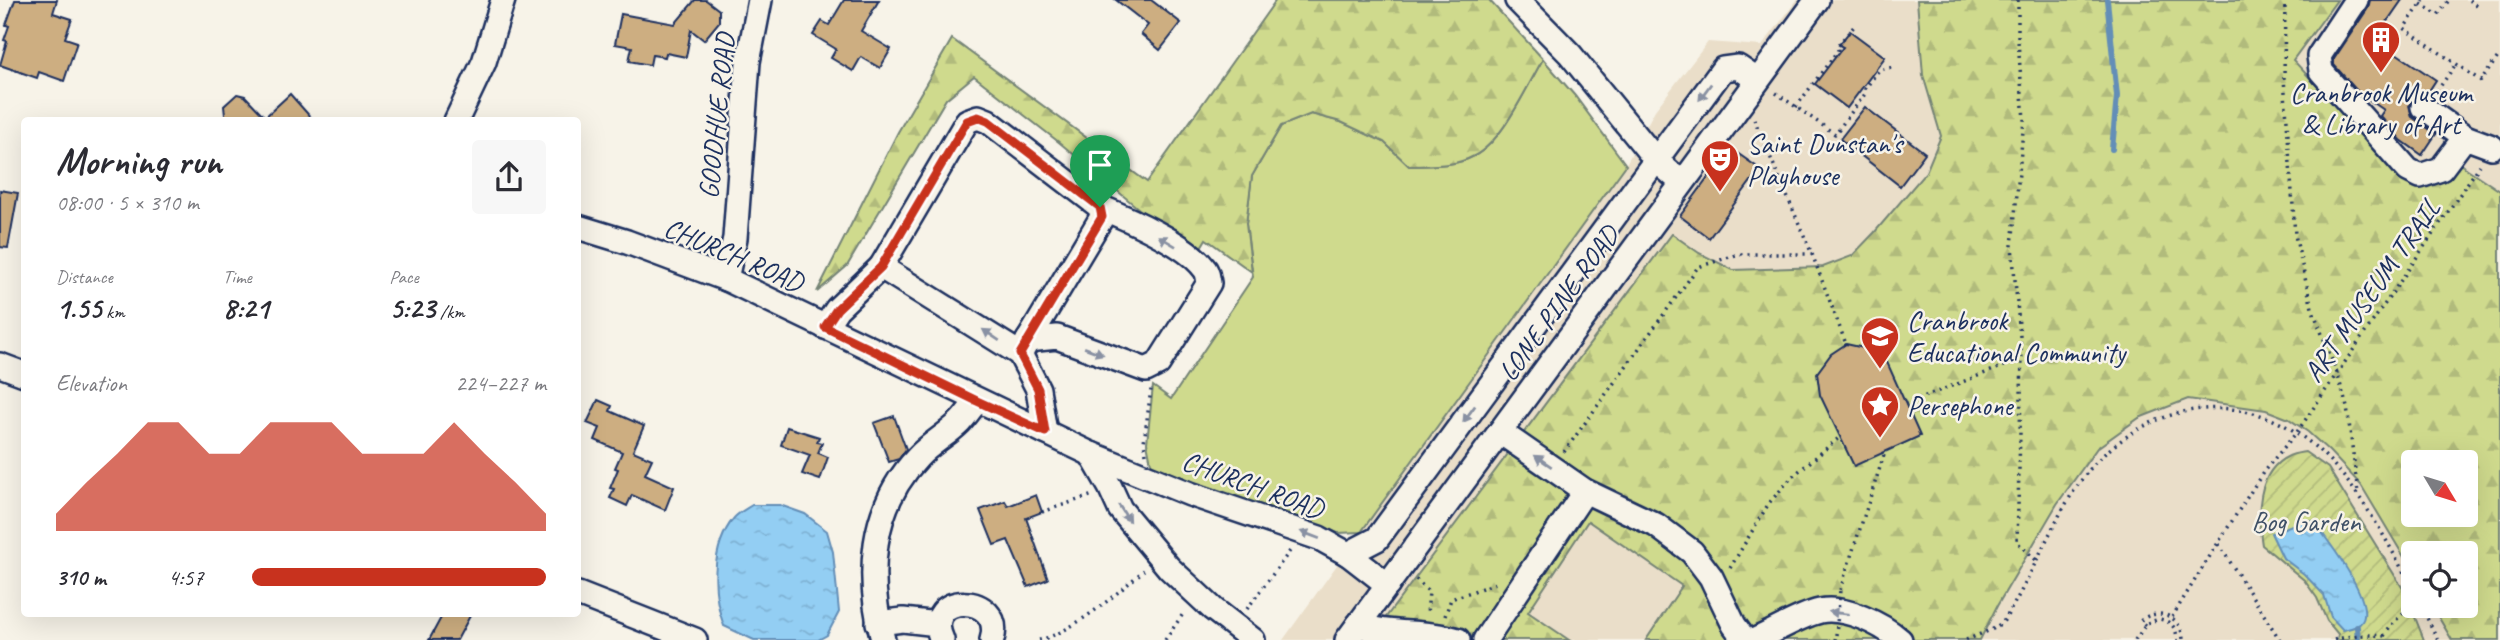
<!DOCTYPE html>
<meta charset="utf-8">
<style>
body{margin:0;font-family:Caveat,sans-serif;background:#f7f7f7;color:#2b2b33;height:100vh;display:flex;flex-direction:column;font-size:26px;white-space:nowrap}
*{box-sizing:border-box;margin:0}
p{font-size:23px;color:#7c7c81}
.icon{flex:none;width:38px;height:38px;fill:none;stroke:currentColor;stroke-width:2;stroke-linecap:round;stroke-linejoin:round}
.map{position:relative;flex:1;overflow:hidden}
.details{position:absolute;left:21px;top:117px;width:560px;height:500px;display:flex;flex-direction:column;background:#fff;border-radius:7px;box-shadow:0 7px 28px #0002}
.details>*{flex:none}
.needle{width:46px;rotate:128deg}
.fabs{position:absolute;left:2401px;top:450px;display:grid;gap:14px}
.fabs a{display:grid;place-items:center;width:77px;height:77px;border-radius:7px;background:#fff;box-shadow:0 7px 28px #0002;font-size:35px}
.pin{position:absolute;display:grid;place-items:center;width:60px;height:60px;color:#fff;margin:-72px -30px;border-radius:50% 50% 50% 0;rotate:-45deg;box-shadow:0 0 7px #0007}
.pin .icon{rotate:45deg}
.round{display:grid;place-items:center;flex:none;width:74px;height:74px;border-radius:7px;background:#f7f7f7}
.summary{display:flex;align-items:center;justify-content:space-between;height:119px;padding:0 35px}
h1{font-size:38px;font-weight:800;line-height:52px}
.figures{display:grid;grid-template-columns:repeat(3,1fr);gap:10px;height:119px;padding:7px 35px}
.figures div{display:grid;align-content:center}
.figures b{font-size:30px;font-weight:800}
.figures small{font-size:19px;font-weight:400}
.figures p{font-size:19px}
.chart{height:196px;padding:14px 35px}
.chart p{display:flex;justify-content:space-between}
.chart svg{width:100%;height:126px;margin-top:7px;fill:#c8321e;opacity:.7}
ul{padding:0 35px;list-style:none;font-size:23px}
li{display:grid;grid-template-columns:112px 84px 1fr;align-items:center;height:52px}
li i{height:18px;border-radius:9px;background:#c8321e}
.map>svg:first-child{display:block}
</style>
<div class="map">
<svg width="2500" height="640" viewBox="0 0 2500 640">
<defs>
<pattern id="forest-firs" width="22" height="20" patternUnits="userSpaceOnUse" patternTransform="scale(1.75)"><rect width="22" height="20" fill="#cfda8d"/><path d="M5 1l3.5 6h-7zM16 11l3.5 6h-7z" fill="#b1bb7c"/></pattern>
<pattern id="garden-furrows" width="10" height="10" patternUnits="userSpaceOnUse" patternTransform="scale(1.75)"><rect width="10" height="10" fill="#cfda8d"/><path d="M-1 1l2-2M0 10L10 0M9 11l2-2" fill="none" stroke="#b1bb7c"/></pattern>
<pattern id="water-ripples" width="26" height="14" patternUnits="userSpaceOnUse" patternTransform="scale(1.75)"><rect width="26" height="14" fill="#93cef3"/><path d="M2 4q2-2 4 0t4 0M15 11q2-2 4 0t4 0" fill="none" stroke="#7eb1d3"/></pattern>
</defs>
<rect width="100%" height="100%" fill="#f7f3e8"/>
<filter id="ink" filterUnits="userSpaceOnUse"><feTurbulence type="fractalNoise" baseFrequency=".0143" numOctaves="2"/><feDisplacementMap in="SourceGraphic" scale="14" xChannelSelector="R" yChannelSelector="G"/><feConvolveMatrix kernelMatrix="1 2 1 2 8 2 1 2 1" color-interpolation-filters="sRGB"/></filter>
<g filter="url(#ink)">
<path fill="#eadec9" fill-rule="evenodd" d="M1276,0H1489L1497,7L1575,96L1626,164L1655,110L1708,42L1762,46L1797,0H2500V640H1283L1360,533H1338L1282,279L1147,182ZM2413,462H2466V514H2413ZM2413,553H2466V606H2413Z"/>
<path fill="#cfda8d" stroke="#758476" stroke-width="2" d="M1543,59L1575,96L1626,165L1361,532L1338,533L1152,468L1147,443L1153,386L1171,399L1253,277L1246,224L1252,176L1281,126L1311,114L1341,122L1384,142L1409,166C1430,165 1454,167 1474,156C1503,141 1526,88 1543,59Z"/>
<g fill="url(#forest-firs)" stroke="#758476" stroke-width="2" fill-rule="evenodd">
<path d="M1276,0H1489L1543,59C1526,88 1503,141 1474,156C1454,167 1430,165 1409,166L1384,142L1341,122L1311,114L1281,126L1252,176L1246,224L1252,272L1206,239L1200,249L1139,209L1060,143L974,76L946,99L847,266L817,292L898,132L952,39L1147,182Z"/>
<path d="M1917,0H2337L2293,60L2404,179L2428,187L2454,160L2500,191V640H2452L2432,606H2466V553H2413V572L2361,485L2329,451L2308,432L2289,419L2266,410L2188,399L2139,418L2097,448L2057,504L1997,606L1980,640H1646L1682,586L1588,521L1528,612L1569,640H1369L1672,234L1699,253L1733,270L1823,267L1852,256L1874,233L1926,172L1941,136L1923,75ZM2413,462H2466V514H2413Z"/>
</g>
<path fill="url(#garden-furrows)" stroke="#758476" stroke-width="2" d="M2305,452L2328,468L2405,592L2424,640H2337L2338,634L2327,621L2317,598L2304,580L2262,545C2257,515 2256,471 2289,456C2293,454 2300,453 2305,452Z"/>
<g fill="url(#water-ripples)" stroke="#638eb7" stroke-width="2">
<path d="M752,505H780L805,514L827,531L833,552L839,612L827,635L818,640H754L724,626C712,593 710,547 734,518C738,513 746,509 752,505Z"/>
<path d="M2313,521C2327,539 2368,593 2364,616C2363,626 2352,628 2343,630L2331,617L2324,595L2304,574L2283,558L2271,533L2300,522Z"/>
</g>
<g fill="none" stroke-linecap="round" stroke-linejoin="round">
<g stroke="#638eb7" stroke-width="6">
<polyline points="2107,0 2117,96 2112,149"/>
<polyline points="2357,627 2358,640"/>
</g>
</g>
<g fill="#cdae81" stroke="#1b2f5e" stroke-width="2">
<polygon points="15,0 57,0 53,13 72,19 65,38 77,42 64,81 39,72 37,78 0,65 7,41 4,40 9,26 6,25"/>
<polygon points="695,0 706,0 719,10 719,22 704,40 691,30 686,57 666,53 665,57 652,55 650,65 629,61 632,47 615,44 621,14 675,24"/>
<polygon points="844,0 879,0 861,31 891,49 880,68 861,57 853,71 831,58 836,49 813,35 822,21 829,25"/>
<polygon points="1116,0 1151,0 1181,23 1160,50 1141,34 1148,25"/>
<polygon points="2370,0 2402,0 2375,39 2436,80 2427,94 2417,95 2409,105 2412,117 2436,134 2422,155 2401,140 2380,116 2384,110 2358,92 2334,65 2334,59 2368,8"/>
<polygon points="1850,31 1885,57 1847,108 1815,84 1843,47 1839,45"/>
<polygon points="237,94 245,96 265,117 290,94 314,121 230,121 225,115 224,106"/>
<polygon points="1865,107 1925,153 1900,186 1840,139"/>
<polygon points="1730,148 1760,169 1709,238 1680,216"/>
<polygon points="0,190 18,193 8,248 0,247"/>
<polygon points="1846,344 1873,350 1887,362 1920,436 1854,466 1820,395 1817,373 1831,354"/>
<polygon points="598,400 612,406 610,411 644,426 633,451 652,459 645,474 674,487 665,510 632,495 627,506 610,498 614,489 610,488 618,469 615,468 622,452 595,440 600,428 587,423"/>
<polygon points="894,416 906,449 899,459 889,462 874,423"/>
<polygon points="787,427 819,437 817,442 822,443 818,453 828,457 820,480 802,474 810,455 781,445"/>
<polygon points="1036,495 1042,512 1026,518 1048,579 1028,587 1008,540 994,545 980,510 1005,501 1008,506"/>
<polygon points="443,614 471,614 457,640 429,640"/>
</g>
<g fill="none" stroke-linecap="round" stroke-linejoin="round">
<g stroke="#1b2f5e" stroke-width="28">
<g id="minor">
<polyline points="1517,0 1570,54 1656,160 1682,183"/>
<polyline points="2356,0 2319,56 2321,71 2408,170 2420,176 2441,169 2465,137 2492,147"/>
<polyline points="2423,107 2465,137"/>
<polyline points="456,121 484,62 503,0"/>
<polyline points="578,227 627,242 726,279 1091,454 1190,494 1319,538 1348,554 1388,585"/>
<polyline points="881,267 967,121 978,117 988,121 1100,207 1102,217 1020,354"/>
<polyline points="726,279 735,238 748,62 760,0"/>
<polyline points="825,327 837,309 881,267 1020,354 1038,389 1045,432"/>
<path d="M1028,340L1057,337L1146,370L1158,364L1209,283C1208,278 1208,272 1204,268C1185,243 1129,219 1100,207"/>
<polyline points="0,365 24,374"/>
<polyline points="1500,432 1585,491 1656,525 1692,552 1711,577 1734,625 1745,640"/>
<polyline points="1091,454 1110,487 1120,509 1169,568 1213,609 1253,640"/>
<polyline points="1348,554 1377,539 1723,69 1738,67 1757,80"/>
<polyline points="578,594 695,640"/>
<polyline points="878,623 903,620 938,624"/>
<path d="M1358,625C1391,636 1425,630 1458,640"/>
<path d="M883,640C866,576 870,507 918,457C931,443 947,435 960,422C966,416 971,408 977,401"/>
<path d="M942,640C920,591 1006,592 992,640"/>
<polyline points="1347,640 1817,0"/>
<polyline points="1485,640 1585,491"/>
<path d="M1755,640C1776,631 1798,616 1820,611C1845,606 1882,624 1900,640"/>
</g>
</g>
<g stroke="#1b2f5e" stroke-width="3.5" stroke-dasharray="2 5" stroke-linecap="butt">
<polyline points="2018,0 2018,41 2024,120 2012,246 2022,359 2017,542 2036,560"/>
<polyline points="2285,0 2284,78 2295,235 2312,308 2337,373 2347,407 2358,493"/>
<polyline points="2424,0 2404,28 2481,81 2500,54"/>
<polyline points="2469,0 2476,5"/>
<polyline points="2421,4 2438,15 2449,0"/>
<polyline points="2437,91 2456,64"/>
<polyline points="1776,93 1835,134 1865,94 1865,89 1879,70 1894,67"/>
<polyline points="1796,107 1838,50 1837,46 1856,24"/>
<polyline points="1754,119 1812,254 1846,344"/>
<polyline points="1905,404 2022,359"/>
<polyline points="1564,452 1698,267 1739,254 1812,254"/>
<polyline points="1146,454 1144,442 1151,389"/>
<polyline points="1042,512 1093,495"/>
<polyline points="1730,568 1769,503 1793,476 1840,437"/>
<polyline points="1416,579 1429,592 1427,614"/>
<polyline points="1840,590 1885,452"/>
<polyline points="2421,606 2438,640"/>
<polyline points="1247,609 1290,551"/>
<polyline points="1445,616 1451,599 1499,582"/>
<polyline points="2172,617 2218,543"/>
<path d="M2145,625L2140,621C2158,606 2182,616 2183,640"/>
<polyline points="2384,636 2394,622 2413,604"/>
<path d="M1039,640C1072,633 1119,592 1144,570"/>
<polyline points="1165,640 1183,614"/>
<polyline points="1835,640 1836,635"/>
<path d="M1966,640L1993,629L2003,622C2037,570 2054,509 2096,462C2120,437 2154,417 2188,411C2308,390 2366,500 2413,590"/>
<path d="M2135,640L2147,623L2159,619C2171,621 2177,628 2177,640"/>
<polyline points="2280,640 2218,543 2264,471 2297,432 2480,165"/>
<path d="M2334,640C2352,635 2365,634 2384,636L2386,640"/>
</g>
<use href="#minor" stroke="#f7f3e8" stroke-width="23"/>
<polyline stroke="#1b2f5e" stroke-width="3.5" stroke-dasharray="2 5" stroke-linecap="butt" points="1836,635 1840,590"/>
</g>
<defs><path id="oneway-solid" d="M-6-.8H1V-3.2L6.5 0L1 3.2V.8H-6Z" transform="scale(1.75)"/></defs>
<g fill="#8991a3">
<use href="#oneway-solid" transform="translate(1705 92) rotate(126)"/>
<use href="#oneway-solid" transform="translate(1167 241) rotate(-149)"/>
<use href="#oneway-solid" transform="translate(991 335) rotate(-146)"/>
<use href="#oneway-solid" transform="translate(1094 351) rotate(20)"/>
<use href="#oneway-solid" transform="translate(1469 414) rotate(126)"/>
<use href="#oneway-solid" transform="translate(1543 461) rotate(-146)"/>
<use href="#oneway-solid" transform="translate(1124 513) rotate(57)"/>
<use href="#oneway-solid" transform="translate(1310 535) rotate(-159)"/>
<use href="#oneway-solid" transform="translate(1839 613) rotate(-173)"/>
</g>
</g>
<g fill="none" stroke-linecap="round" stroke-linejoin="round" filter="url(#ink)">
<g stroke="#fff" stroke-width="14">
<polygon id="route" points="978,117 988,121 1100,207 1102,217 1020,354 1038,389 1045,432 977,401 825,327 837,309 881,267 967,121"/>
</g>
<use href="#route" stroke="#c8321e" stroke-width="9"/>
</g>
<defs>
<g id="building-pin" transform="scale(2.0125)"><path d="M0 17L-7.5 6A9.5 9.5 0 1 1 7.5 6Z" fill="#c8321e" stroke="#f7f3e8"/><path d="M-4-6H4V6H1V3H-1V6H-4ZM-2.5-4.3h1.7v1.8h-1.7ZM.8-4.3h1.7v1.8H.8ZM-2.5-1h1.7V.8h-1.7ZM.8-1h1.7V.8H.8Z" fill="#fff"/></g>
<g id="theatre-pin" transform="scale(2.0125)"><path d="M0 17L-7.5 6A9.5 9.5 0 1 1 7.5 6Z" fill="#c8321e" stroke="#f7f3e8"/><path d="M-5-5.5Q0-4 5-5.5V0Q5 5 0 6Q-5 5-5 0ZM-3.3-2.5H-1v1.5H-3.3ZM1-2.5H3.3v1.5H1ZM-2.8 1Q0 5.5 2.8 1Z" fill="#fff"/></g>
<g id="school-pin" transform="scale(2.0125)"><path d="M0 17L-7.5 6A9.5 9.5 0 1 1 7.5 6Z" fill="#c8321e" stroke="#f7f3e8"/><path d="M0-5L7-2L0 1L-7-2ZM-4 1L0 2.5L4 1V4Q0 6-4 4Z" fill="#fff"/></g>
<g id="sight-pin" transform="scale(2.0125)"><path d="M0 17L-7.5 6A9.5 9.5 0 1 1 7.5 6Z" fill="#c8321e" stroke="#f7f3e8"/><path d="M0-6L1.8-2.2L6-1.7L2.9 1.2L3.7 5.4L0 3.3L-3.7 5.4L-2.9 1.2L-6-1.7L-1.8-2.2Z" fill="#fff"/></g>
</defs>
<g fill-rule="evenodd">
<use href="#building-pin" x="2381" y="40"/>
<use href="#theatre-pin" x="1720" y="159"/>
<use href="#school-pin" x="1880" y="336"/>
<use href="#sight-pin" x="1880" y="405"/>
</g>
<g text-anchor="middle" stroke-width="5" stroke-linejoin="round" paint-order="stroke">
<g font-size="28" fill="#1b2f5e" stroke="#f7f3e8" text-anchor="start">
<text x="2381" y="102" text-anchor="middle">Cranbrook Museum<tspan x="2381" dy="32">&amp; Library of Art</tspan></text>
<text x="1747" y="153">Saint Dunstan's<tspan x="1747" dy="32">Playhouse</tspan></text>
<text x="1907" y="330">Cranbrook<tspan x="1907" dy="32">Educational Community</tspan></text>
<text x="1907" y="415">Persephone</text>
</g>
<g font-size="28" fill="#1b2f5e" stroke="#f7f3e8">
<text transform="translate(716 116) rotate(-84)" y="10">GOODHUE ROAD</text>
<text transform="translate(734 254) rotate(23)" y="10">CHURCH ROAD</text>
<text transform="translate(2371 290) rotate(-55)" y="10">ART MUSEUM TRAIL</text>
<text transform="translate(1558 303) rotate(-54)" y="10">LONE PINE ROAD</text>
<text transform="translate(1253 484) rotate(20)" y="10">CHURCH ROAD</text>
</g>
<g font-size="28" fill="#3f5167" stroke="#f7f3e8">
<text x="2306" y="531">Bog Garden</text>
</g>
</g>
</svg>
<div class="fabs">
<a><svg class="needle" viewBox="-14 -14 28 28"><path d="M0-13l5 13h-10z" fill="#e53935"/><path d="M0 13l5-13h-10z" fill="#7c7c81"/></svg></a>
<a><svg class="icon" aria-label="locate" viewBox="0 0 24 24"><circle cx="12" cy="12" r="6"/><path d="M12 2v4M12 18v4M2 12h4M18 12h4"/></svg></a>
</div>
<div class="pin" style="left:1100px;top:207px;background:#1e9e55"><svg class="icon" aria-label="arrive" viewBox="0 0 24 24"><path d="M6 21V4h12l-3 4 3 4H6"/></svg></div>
<section class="details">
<div class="summary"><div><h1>Morning run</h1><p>08:00 · 5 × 310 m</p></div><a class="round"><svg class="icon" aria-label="share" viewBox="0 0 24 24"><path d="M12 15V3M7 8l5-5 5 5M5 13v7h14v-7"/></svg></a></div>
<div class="figures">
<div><p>Distance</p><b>1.55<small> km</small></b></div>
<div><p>Time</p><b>8:21</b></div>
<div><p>Pace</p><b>5:23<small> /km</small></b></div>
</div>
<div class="chart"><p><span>Elevation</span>224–227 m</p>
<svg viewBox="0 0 160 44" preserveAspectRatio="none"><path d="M0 44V38L10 27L20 17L30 6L40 6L50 17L60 17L70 6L80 6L90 6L100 17L110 17L120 17L130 6L140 17L150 27L160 38V44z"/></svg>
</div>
<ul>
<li><b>310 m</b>4:57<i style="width:100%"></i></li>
</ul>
</section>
</div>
